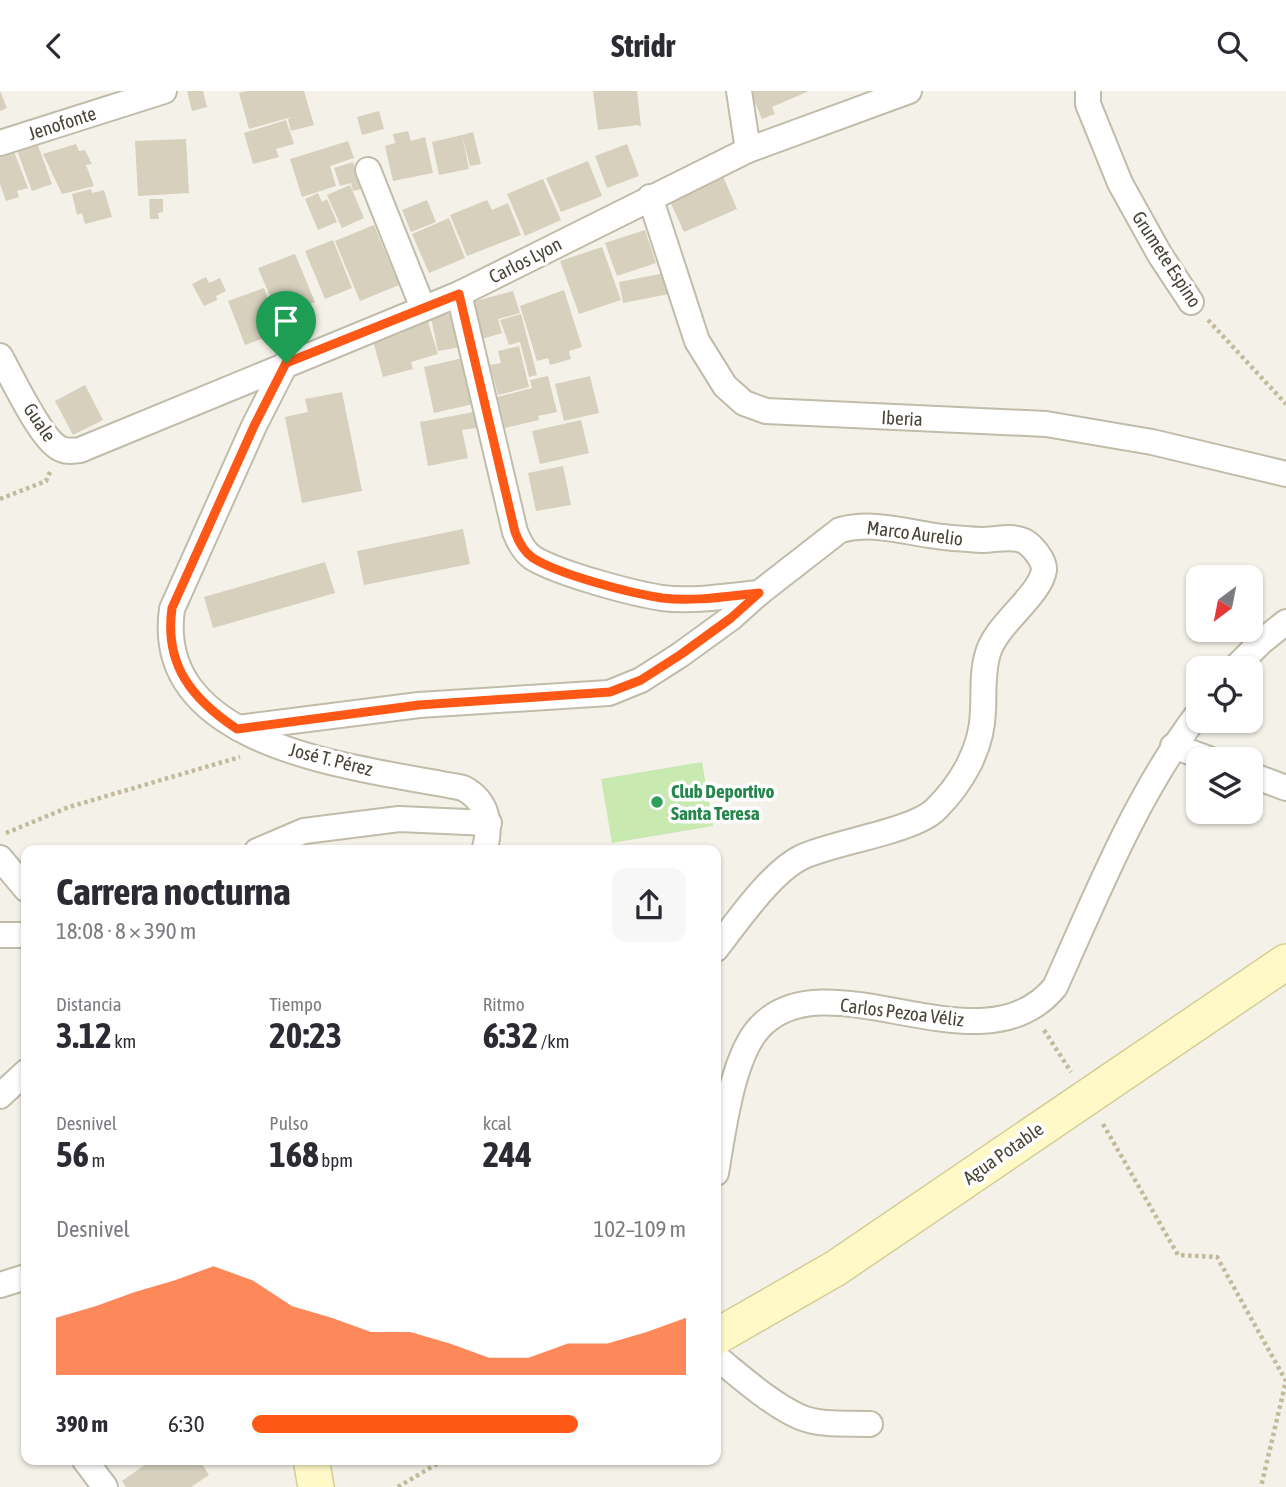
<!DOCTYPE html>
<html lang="es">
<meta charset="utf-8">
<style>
body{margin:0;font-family:"Asap Condensed",sans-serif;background:#f7f7f7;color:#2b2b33;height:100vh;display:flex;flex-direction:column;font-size:26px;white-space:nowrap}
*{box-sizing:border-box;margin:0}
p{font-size:23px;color:#7c7c81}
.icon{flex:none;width:38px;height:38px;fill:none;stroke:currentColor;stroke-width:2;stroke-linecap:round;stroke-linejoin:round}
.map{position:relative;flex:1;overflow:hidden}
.side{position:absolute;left:21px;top:754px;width:700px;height:620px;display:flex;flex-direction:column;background:#fff;border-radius:14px;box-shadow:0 2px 5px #0004}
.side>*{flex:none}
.needle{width:46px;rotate:212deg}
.buttons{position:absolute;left:1186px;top:474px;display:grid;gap:14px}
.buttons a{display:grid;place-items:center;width:77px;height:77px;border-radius:14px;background:#fff;box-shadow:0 2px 5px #0004;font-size:35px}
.pin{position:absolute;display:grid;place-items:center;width:60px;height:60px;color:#fff;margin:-72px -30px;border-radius:50% 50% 50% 0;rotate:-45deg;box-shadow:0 0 7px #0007}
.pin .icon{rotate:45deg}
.round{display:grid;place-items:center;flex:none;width:74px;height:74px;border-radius:14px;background:#f7f7f7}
.overview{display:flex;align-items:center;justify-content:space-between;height:119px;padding:0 35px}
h1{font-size:38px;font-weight:700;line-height:52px}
.figures{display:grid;grid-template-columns:repeat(3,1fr);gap:10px;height:119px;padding:7px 35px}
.figures div{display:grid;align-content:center}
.figures b{font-size:35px;font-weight:700}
.figures small{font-size:19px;font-weight:400}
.figures p{font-size:19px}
.chart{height:196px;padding:14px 35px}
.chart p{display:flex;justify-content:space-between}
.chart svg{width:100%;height:126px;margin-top:7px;fill:#fd5816;opacity:.7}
ul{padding:0 35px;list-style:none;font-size:23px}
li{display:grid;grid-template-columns:112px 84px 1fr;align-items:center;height:52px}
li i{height:18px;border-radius:9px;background:#fd5816}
header{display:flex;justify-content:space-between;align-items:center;height:91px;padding:0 35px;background:#fff;font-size:32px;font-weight:700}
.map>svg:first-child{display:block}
</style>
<header><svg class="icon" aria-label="back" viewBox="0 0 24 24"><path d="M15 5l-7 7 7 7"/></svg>Stridr<svg class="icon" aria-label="search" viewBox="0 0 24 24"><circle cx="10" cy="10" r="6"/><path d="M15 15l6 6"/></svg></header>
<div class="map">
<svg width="1286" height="1396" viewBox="0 0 1286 1396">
<rect width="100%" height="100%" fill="#f4f2e8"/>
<polygon fill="#c8e9b0" points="702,671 713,735 612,752 601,688"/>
<g fill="#d6d0bd">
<polygon points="0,0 7,17 0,20"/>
<polygon points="187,0 203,0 207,16 192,20"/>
<polygon points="247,0 304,0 314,34 291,40 288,28 292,26 249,38 239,2"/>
<polygon points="593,0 637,0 641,36 638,34 598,39"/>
<polygon points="750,0 809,0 772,16 775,23 762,28"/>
<polygon points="379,20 384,38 362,44 357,26"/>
<polygon points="286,29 294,53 276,58 279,66 253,73 244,42"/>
<polygon points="408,40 411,50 425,46 433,82 393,90 385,55 395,52 393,43"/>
<polygon points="473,41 481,73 470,75 462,44"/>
<polygon points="462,44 469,78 439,84 432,51"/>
<polygon points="35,46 52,93 32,100 15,54"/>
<polygon points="186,48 189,102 138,105 135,50"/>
<polygon points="348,50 354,67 330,75 336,95 302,106 290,68"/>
<polygon points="76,53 79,60 85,59 92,73 86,74 94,95 62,103 43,63"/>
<polygon points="627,53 639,85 607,97 595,65"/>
<polygon points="13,58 28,97 17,100 19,106 6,110 0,93 0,63"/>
<polygon points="588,70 602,105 561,121 546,87"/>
<polygon points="353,71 361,98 353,100 351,92 340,95 334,77"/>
<polygon points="722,83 737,118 684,141 668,106"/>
<polygon points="543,88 561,129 525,145 507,103"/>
<polygon points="350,94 364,127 342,137 327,104"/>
<polygon points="91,98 92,102 104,99 112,126 85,133 82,122 77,124 72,103"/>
<polygon points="318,102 322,111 327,108 337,131 318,139 305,108"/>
<polygon points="149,108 163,108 163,121 158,122 159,128 150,128"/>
<polygon points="427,109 436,131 411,141 402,119"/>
<polygon points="487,109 492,119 508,112 521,144 467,165 450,124"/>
<polygon points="449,127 465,167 429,182 412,143"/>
<polygon points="374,134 399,194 360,210 335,150"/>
<polygon points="645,139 656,172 617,185 605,152"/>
<polygon points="333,149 352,197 325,208 305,160"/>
<polygon points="602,156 621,209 579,223 560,170"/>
<polygon points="295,163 315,211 279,226 258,177"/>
<polygon points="665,182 669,203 623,212 619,191"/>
<polygon points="206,186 209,192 220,187 226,200 216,205 217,209 204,215 192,193"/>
<polygon points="264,197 280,241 245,254 228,210"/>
<polygon points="564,199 582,256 569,260 571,268 550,274 548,267 537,270 520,215"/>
<polygon points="513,200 520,222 498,228 502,242 482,248 472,211"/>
<polygon points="425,221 438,263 411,271 413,278 383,286 373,250 403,242 399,229"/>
<polygon points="453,222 461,256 438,260 431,227"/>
<polygon points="521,223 537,284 529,286 520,251 509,254 500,229"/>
<polygon points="519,255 529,296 498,304 490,274 501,272 498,260"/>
<polygon points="463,267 473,313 434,322 424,276"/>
<polygon points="548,285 557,321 538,325 539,329 505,337 497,306 532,297 530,289"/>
<polygon points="590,285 599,322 564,330 555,293"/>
<polygon points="85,294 103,329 73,344 55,310"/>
<polygon points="342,301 362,400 302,412 285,326 308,321 305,308"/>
<polygon points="474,321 477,337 462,339 468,367 428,375 420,331"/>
<polygon points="581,329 589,362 540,373 532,340"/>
<polygon points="563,375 571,414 536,420 528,382"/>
<polygon points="463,438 470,473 364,494 357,460"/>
<polygon points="325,471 335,502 213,537 204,506"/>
<polygon points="153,1368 199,1368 209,1384 191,1396 126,1396 122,1390"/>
</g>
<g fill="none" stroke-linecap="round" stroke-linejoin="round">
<g stroke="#c0bcaa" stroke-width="28">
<g id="street">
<polyline points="739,0 748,59"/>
<polyline points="1088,0 1088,13 1120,92 1160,164 1191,211"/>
<polyline points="0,52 164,0"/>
<polyline points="368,79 423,217"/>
<polyline points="650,106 697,250 725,295 744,312 766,320 1046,333 1152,351 1286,383"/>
<path d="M459,203L515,441C519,451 524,461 533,467C560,483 631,502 662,507C693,511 728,505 759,502"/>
<path d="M0,265C12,286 40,347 59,357C66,361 72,360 80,359L459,203L748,59L909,0"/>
<path d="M286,272L254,335L172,518C152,660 365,677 463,697C488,710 492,734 484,760"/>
<polyline points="1234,578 1261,551 1286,531"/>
<path d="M238,637L419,614L609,602L641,589L680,564L731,527L759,502L840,439C871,431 898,439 929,444C947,447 964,448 982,449C994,449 1012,444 1024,450C1032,454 1045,470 1044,479C1040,505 997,532 988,562C982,581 984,601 983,620C982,658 962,692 936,718C915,740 834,751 802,766C771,781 737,831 716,858"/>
<polyline points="1173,655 1209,668"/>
<polyline points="1251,684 1286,697"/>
<polyline points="257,760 304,740 399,728 489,732"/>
<polyline points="0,767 26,798"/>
<polyline points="0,844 26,844"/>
<polyline points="0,1005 26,981"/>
<path d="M716,1082C723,1042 732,965 760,936C828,863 982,985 1055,896C1098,801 1136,704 1199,621"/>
<polyline points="0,1194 26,1186"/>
<path d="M716,1266C740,1285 772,1314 800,1326C821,1335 848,1332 870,1333"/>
<polyline points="84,1368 105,1396"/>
</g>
</g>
<g stroke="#d5cd97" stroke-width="38">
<g id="secondary">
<polyline points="716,1246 836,1177 1286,871"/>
<polyline points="311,1368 316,1396"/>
</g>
</g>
<g stroke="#c2ba9b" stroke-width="4.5" stroke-dasharray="3.5 3.5" stroke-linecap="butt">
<polyline points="1208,229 1286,313"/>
<polyline points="0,408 46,390 50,381"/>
<polyline points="6,742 69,716 240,666"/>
<polyline points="1044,939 1071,981"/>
<polyline points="1103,1033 1178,1164 1217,1166 1286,1290 1261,1396"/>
<polyline points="398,1396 445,1368"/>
</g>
<use href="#street" stroke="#fff" stroke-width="24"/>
<use href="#secondary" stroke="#fff9c8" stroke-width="35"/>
</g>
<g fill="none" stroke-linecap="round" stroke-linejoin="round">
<g stroke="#fff" stroke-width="14">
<path id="route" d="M459,203L515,441C519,452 524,461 533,467C560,484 630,502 662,507C694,511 728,505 759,502L731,527L680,564L641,589L610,601L419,614L237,638C192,608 164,574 172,517L254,335L286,272Z"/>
</g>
<use href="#route" stroke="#fd5816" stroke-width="9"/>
</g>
<circle fill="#2e9e5b" stroke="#fff" stroke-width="2.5" cx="657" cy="711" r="7"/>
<g text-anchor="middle" stroke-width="7" stroke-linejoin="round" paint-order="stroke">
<g font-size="19" fill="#484437" stroke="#fff">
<text transform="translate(62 32) rotate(-18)" y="7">Jenofonte</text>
<text transform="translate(1167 168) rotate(57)" y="7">Grumete Espino</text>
<text transform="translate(525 169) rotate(-27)" y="7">Carlos Lyon</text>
<text transform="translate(902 327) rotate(3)" y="7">Iberia</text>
<text transform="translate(40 331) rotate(56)" y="7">Guale</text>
<text transform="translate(915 442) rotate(7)" y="7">Marco Aurelio</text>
<text transform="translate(331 668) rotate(14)" y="7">José T. Pérez</text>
<text transform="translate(902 921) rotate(7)" y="7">Carlos Pezoa Véliz</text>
<text transform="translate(1003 1062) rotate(-35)" y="7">Agua Potable</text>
</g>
<g font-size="19" font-weight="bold" fill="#27864d" stroke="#fff" text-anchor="start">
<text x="671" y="707">Club Deportivo<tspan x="671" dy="22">Santa Teresa</tspan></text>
</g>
</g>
</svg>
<div class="buttons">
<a><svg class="needle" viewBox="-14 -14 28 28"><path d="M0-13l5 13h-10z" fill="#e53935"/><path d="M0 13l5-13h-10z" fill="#7c7c81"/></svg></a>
<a><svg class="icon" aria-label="locate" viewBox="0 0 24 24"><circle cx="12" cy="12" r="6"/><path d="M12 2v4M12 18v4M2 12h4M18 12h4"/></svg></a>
<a><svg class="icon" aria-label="layers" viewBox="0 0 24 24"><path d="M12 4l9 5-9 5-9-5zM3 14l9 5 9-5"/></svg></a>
</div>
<div class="pin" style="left:286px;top:272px;background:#1e9e55"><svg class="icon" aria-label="arrive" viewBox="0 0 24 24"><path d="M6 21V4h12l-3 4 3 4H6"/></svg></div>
<section class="side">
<div class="overview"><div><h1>Carrera nocturna</h1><p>18:08 · 8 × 390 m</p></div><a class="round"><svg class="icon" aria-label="share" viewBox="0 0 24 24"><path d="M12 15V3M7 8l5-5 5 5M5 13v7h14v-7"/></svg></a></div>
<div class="figures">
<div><p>Distancia</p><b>3.12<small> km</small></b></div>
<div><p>Tiempo</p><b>20:23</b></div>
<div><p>Ritmo</p><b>6:32<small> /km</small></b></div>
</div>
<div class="figures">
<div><p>Desnivel</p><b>56<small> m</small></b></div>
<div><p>Pulso</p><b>168<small> bpm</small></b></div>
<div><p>kcal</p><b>244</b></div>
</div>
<div class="chart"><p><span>Desnivel</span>102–109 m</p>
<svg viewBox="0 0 160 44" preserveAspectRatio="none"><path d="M0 44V24L10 20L20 15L30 11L40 6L50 11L60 20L70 24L80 29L90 29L100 33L110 38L120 38L130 33L140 33L150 29L160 24V44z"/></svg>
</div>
<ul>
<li><b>390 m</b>6:30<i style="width:75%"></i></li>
</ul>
</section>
</div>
